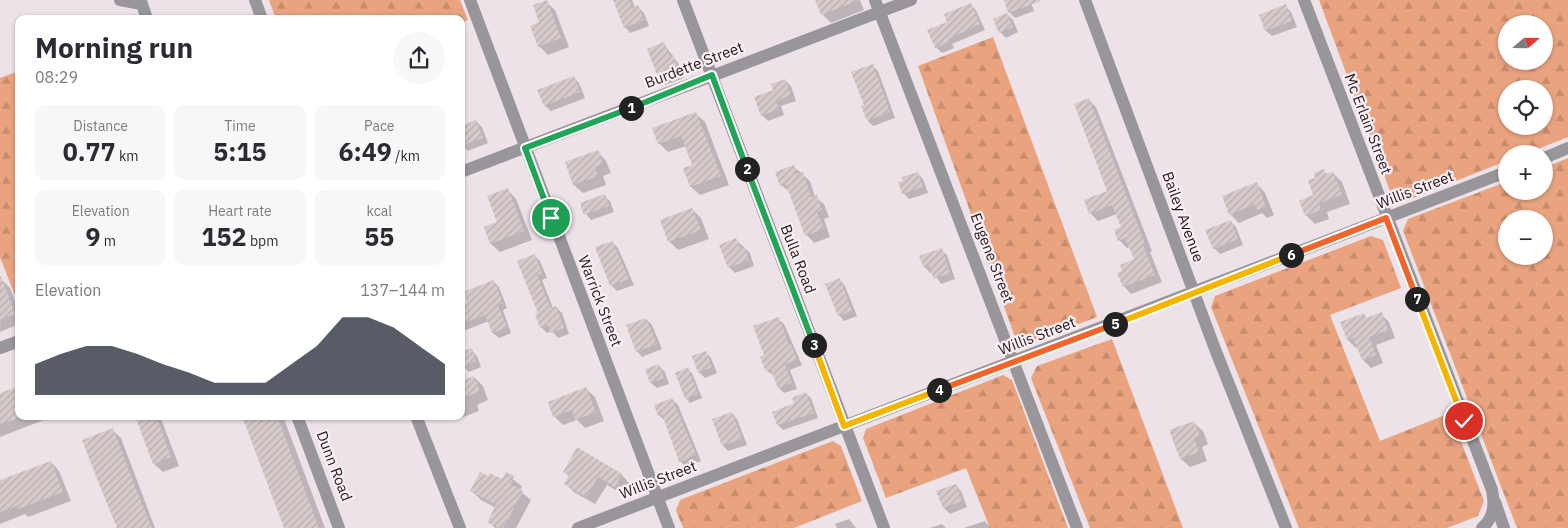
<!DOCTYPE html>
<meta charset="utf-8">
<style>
body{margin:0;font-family:"IBM Plex Sans",sans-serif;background:#f7f7f7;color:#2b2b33;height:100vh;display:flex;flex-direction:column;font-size:19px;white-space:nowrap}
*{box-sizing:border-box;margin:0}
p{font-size:16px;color:#7c7c81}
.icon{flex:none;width:28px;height:28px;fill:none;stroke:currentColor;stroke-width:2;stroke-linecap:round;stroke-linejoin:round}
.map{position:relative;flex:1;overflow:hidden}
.details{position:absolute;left:15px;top:15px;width:450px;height:405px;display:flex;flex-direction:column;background:#fff;border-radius:10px;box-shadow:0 1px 4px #0004}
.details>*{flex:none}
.needle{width:32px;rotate:70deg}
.tools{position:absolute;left:1498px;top:15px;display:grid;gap:10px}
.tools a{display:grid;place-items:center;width:55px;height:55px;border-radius:50%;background:#fff;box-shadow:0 1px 4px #0004;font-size:25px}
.pin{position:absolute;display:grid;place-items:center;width:42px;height:42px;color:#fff;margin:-21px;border:2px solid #fff;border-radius:50%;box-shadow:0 1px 5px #0007}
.km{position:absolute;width:25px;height:25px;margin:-12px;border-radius:50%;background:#222;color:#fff;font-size:14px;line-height:25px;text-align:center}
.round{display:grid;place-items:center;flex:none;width:52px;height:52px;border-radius:26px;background:#f7f7f7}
.headline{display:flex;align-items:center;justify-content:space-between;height:85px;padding:0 20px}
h1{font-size:28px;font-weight:700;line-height:38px}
.stats{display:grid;grid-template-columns:repeat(3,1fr);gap:8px;height:85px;padding:5px 20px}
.stats div{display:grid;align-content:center;border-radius:10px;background:#f7f7f7;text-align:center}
.stats b{font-size:25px;font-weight:700}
.stats small{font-size:14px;font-weight:400}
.stats p{font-size:14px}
.chart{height:140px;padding:10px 20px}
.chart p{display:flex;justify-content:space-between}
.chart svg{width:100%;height:90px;margin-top:5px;fill:#111827;opacity:.7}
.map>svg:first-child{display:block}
</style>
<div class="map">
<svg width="1568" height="528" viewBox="0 0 1568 528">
<defs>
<pattern id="forest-firs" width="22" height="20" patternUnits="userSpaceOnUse" patternTransform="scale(1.25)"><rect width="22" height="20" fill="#e9a37f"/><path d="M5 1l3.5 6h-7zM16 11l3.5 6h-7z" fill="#c78c6d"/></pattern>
<pattern id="building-hatch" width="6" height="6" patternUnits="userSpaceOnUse" patternTransform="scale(1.25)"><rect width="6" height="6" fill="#d7caca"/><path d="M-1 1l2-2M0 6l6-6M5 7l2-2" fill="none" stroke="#b8adad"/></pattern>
</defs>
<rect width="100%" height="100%" fill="#ede2e8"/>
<g fill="url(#forest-firs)" fill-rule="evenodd">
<polygon points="269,0 460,0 468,20 461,23 461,19 276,19"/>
<path d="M1319,0H1568V137L1525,154H1506V161L1405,201L1390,191ZM1506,24H1544V61H1506ZM1506,89H1544V126H1506Z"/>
<polygon points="993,37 1097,317 1026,344 1016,340 918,66"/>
<polygon points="19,71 19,306 0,257 0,78"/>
<path d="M1568,158V528H1517L1403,231L1408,219L1506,182V191H1544V168ZM1506,219H1544V256H1506Z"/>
<polygon points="1371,236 1383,240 1401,288 1330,315 1380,441 1450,413 1484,501 1478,516 1447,528 1299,528 1211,307 1215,296"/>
<polygon points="1112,339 1183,528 1090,528 1031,378 1037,366"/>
<polygon points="1003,375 1012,380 1068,528 990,528 966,468 886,498 863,438 866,429"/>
<polygon points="833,441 841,446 862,501 794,528 683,528 676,510 680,500"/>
</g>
<g fill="#0003">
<polygon points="615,0 632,0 635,8 638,7 644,13 649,26 630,33 625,27"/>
<polygon points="816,0 860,0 864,10 831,23 822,14"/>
<polygon points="1007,0 1030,0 1034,11 1015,18 1009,12"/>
<polygon points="546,2 555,10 569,47 548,55 539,46"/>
<polygon points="970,4 976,10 985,30 952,44 954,48 942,53 936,47 949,23"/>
<polygon points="1285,6 1291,12 1297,27 1272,36 1266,31 1260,15"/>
<polygon points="1007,14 1013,20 1018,32 1006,38 1000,32"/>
<polygon points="664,44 678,63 684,78 665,85 660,79"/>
<polygon points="872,65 878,71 895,118 873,126 868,121 865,105"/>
<polygon points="573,77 579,83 585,98 551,111 545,106"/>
<polygon points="785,80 791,86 796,101 781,106 784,115 768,121 762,115 774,91"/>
<polygon points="1089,100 1096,107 1152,251 1150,252 1162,282 1131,294 1124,286 1124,272 1135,260 1130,247 1127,248 1119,240 1123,228 1117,214 1098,221 1090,213 1108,192"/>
<polygon points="696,114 705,122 729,185 700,195 691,187 685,169 693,165 686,146 668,152 659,143"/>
<polygon points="476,121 482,127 488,143 468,151 465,148 461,150 461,127"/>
<polygon points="598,152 606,161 611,173 603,176 606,185 583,193 574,185"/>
<polygon points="794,167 810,181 815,197 824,204 829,217 824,219 830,237 814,243 807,235 790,192 781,185"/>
<polygon points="1324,171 1328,175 1333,173 1342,182 1350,204 1327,212 1329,219 1315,224 1306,215 1315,196 1317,179"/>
<polygon points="917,173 923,179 928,193 909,199 903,193"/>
<polygon points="1257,184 1265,193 1274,215 1267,218 1262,213 1239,223 1230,214"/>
<polygon points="508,190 516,199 532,240 500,252 491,244 485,227 498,222"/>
<polygon points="604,196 610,201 614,212 591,220 586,214"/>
<polygon points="692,209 701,218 709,239 678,250 670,242 662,221"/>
<polygon points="1230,221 1236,227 1243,245 1220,254 1214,248"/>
<polygon points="736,240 750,253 754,266 735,273 730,268 721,246"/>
<polygon points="612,242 618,248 634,285 617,291 612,286 597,248"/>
<polygon points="941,250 947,255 955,279 941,284 933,272 930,273 925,267"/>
<polygon points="535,256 540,261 547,278 542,280 553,308 556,307 562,313 569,334 558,338 552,331 547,333 541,327"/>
<polygon points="1,279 10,288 19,311 19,324 0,332"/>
<polygon points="839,280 845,286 857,316 844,321 839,315"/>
<polygon points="494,282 499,287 507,308 503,310 511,333 499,338 493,333 489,321 461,332 461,306 469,303"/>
<polygon points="1363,314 1368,319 1381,314 1389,322 1395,338 1376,345 1383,363 1371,368 1363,360 1358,347 1356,348 1348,340 1341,323"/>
<polygon points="646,319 652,325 662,349 642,357 637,351"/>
<polygon points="778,319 784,324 802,365 790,370 797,389 784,393 779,388 775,376 767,371 766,356"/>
<polygon points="471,350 477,356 481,367 469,372 463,366"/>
<polygon points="705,352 711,358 717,373 705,378 699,372"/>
<polygon points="659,366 665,372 669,384 657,388 651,383"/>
<polygon points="687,369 692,373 702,398 690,403 686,398"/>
<polygon points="474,377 483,386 488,400 477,405 479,411 458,419 455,416 461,416 461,382"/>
<polygon points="586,389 595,397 604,421 585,428 577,420 563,425 554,416"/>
<polygon points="806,394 811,398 818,418 783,430 778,425"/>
<polygon points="0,395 19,416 54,416 0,437"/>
<polygon points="672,399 678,405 701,461 686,467 680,461 665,421 659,415"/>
<polygon points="732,413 737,419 747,445 728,451 723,446"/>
<polygon points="136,416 160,416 179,466 163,472 154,464"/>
<polygon points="243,416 283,416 325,528 286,528"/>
<polygon points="1194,423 1203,431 1208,444 1202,447 1207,461 1190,467 1181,459 1171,431"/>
<polygon points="112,430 121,438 155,528 118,528"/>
<polygon points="577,449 622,475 630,484 624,495 607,485 595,504 574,492 566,484 570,477 564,472"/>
<polygon points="51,462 59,471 71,501 28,517 25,514 0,524 0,481"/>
<polygon points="506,474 522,486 520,491 531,500 516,528 495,528 489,522 496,508 481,500 472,491 503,481"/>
<polygon points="956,485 961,491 967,507 950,514 944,508 938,491"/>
<polygon points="849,519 856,528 837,528 835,524"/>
<polygon points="985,521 991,528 964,528"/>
<polygon points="942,524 946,528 930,528"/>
</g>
<g fill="url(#building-hatch)">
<polygon points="547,0 561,38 538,47 530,26 539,22 533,5"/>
<polygon points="613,0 630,0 632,8 638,5 644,20 624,28"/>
<polygon points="815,0 857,0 857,1 821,15"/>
<polygon points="1004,0 1040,0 1041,1 1008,13"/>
<polygon points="971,3 980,24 948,39 949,42 935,48 927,30 947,22 944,14"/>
<polygon points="1286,4 1292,21 1265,31 1259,15"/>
<polygon points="1007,13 1013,27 999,33 993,19"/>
<polygon points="664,42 670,57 673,55 679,72 659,80 647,49"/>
<polygon points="873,64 890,112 867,121 861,106 864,105 851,72"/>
<polygon points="574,76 580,92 544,106 537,90"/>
<polygon points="785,79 791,95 776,101 779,109 761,116 754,97 773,90 771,84"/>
<polygon points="1089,98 1145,244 1143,245 1155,275 1123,287 1117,273 1122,271 1120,265 1134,259 1125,238 1118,241 1114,230 1121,227 1112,205 1089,214 1084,200 1107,191 1074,104"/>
<polygon points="696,112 721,176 690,187 683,168 692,165 681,136 658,144 652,128"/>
<polygon points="476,120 483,138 461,146 461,126"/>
<polygon points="598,150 603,164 595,167 598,176 573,185 565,162"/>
<polygon points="794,165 797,174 803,172 811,197 817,195 822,210 817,212 824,229 805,236 786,184 780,186 775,172"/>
<polygon points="1324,169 1326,174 1333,172 1342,195 1319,203 1321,210 1305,216 1299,201 1313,195 1308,180 1315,178 1314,173"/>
<polygon points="918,172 923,187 902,194 898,182 903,181 902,177"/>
<polygon points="1257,182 1266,207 1257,210 1255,204 1229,215 1222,196"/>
<polygon points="508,188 524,231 490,244 484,227 497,222 487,196"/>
<polygon points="605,194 609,206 584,215 580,203"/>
<polygon points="692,208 701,230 668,242 660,220"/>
<polygon points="1231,220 1238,239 1213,249 1205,230"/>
<polygon points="736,238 740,248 744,246 749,260 728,268 719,245"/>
<polygon points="612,241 629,279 610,286 595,247"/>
<polygon points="942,248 950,273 934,279 929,266 924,268 919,256"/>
<polygon points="535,254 542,273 537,275 551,308 556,306 564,328 551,333 548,325 540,328 535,314 538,313 517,261"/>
<polygon points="1,276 15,314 0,320 0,277"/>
<polygon points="840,278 852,311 838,316 825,284"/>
<polygon points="494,280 503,303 498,305 507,328 492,333 485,315 461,324 461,305 467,302 463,292"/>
<polygon points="1382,312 1388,330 1369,337 1376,355 1362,360 1353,338 1347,340 1340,322 1364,313 1366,318"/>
<polygon points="779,317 789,345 791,344 797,360 785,364 792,383 778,388 771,370 766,372 760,357 764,355 753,326"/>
<polygon points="646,318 657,344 636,352 626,325"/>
<polygon points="472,348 476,361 461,367 461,352"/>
<polygon points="706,351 712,367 698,373 692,356"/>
<polygon points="659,364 664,378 650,383 645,369"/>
<polygon points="688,367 698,394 685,399 675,373"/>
<polygon points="474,376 480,391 461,399 461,381"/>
<polygon points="19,386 19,418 0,424 0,393"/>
<polygon points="586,387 596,412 575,420 572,410 553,417 548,402"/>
<polygon points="806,392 814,413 777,425 772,412 794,403 792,398"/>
<polygon points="672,398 696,455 679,462 662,414 658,416 654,405"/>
<polygon points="732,412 742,439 722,446 712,419"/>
<polygon points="135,416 156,416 171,457 153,464"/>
<polygon points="242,416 277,416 319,528 284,528"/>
<polygon points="1194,421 1200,436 1194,438 1199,452 1180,459 1169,430"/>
<polygon points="113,428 133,482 152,528 117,528 99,484 82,440"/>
<polygon points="577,447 622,474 615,487 598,477 586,497 564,484 569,475 563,472"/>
<polygon points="51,461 63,492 18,509 17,506 0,512 0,480"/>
<polygon points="480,472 488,476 490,473 502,479 506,472 514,476 510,484 523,491 503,528 498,528 487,522 496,505 470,491"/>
<polygon points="956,484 962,501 943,508 936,491"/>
</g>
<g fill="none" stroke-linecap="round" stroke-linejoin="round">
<g stroke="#98969a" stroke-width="12">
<polyline points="120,0 142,4"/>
<polyline points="255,0 262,19"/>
<polyline points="470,0 669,528"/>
<polyline points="683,0 884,528"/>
<polyline points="875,0 1077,528"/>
<polyline points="1085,0 1215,349 1286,528"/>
<path d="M1304,0L1492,490C1495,505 1494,518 1482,528"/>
<polyline points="142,4 147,19"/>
<polyline points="1544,158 1568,148"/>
<polyline points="461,172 911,0"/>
<polyline points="0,348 19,341"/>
<polyline points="297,416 339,528"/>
<polyline points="416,416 460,528"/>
<polyline points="1495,502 1504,528"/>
<polyline points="578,528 1506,172"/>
</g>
</g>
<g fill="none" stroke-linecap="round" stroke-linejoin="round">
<g stroke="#fff" stroke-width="10">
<polyline id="split-1" points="551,218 525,148 631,108"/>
</g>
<g stroke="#fff" stroke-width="10">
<polyline id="split-2" points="631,108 712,75 747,169"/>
</g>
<g stroke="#fff" stroke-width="10">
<polyline id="split-3" points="747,169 814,345"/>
</g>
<g stroke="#fff" stroke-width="10">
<polyline id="split-4" points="814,345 844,426 939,390"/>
</g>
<g stroke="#fff" stroke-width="10">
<polyline id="split-5" points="939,390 1115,324"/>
</g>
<g stroke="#fff" stroke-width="10">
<polyline id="split-6" points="1115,324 1291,255"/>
</g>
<g stroke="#fff" stroke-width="10">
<polyline id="split-7" points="1291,255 1386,218 1417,299"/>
</g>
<g stroke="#fff" stroke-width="10">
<polyline id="split-8" points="1417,299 1464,421"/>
</g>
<use href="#split-1" stroke="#22a559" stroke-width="6"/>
<use href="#split-2" stroke="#22a559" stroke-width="6"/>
<use href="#split-3" stroke="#22a559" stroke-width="6"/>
<use href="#split-4" stroke="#f5b400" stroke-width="6"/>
<use href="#split-5" stroke="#f0652b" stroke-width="6"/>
<use href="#split-6" stroke="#f5b400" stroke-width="6"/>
<use href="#split-7" stroke="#f0652b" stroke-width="6"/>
<use href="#split-8" stroke="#f5b400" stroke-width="6"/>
</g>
<g text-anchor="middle" stroke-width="4.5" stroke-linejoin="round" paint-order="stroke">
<g font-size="15" fill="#1f1b1d" stroke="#fbeff5">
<text transform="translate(694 65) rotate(-21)" y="5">Burdette Street</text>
<text transform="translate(1368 124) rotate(69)" y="5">Mc Erlain Street</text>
<text transform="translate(1415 190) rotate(-21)" y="5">Willis Street</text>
<text transform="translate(1183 217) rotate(70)" y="5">Bailey Avenue</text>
<text transform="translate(992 258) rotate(69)" y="5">Eugene Street</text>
<text transform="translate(798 259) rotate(69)" y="5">Bulla Road</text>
<text transform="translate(600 301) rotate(69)" y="5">Warrick Street</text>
<text transform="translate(1037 336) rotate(-21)" y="5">Willis Street</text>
<text transform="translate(334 466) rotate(69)" y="5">Dunn Road</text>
<text transform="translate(658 480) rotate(-21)" y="5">Willis Street</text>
</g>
</g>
</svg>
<div class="tools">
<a><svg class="needle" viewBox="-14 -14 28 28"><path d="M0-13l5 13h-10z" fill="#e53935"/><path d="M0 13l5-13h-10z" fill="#7c7c81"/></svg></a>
<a><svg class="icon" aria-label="locate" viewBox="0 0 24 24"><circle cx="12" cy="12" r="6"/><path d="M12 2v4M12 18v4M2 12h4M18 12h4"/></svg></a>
<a>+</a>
<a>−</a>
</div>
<div class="pin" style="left:551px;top:218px;background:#1e9e55"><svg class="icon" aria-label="arrive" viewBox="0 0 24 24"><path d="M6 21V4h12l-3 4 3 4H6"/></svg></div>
<div class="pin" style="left:1464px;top:421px;background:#d93025"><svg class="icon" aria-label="check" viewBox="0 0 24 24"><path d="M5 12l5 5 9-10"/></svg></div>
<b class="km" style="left:631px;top:108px">1</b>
<b class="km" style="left:747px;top:169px">2</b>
<b class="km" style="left:814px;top:345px">3</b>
<b class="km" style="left:939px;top:390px">4</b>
<b class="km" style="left:1115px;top:324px">5</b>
<b class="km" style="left:1291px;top:255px">6</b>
<b class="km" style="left:1417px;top:299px">7</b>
<section class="details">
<div class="headline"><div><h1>Morning run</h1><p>08:29</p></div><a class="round"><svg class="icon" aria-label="share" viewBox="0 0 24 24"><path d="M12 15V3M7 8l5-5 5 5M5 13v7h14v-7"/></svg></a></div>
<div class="stats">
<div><p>Distance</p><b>0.77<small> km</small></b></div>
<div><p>Time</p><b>5:15</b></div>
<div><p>Pace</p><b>6:49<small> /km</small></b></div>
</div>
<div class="stats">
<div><p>Elevation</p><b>9<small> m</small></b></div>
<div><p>Heart rate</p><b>152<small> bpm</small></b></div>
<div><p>kcal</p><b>55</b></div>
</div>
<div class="chart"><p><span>Elevation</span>137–144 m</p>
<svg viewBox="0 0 160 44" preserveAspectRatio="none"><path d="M0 44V29L10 24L20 20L30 20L40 24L50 29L60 33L70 38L80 38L90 38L100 29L110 20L120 6L130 6L140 11L150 20L160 29V44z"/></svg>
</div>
</section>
</div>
